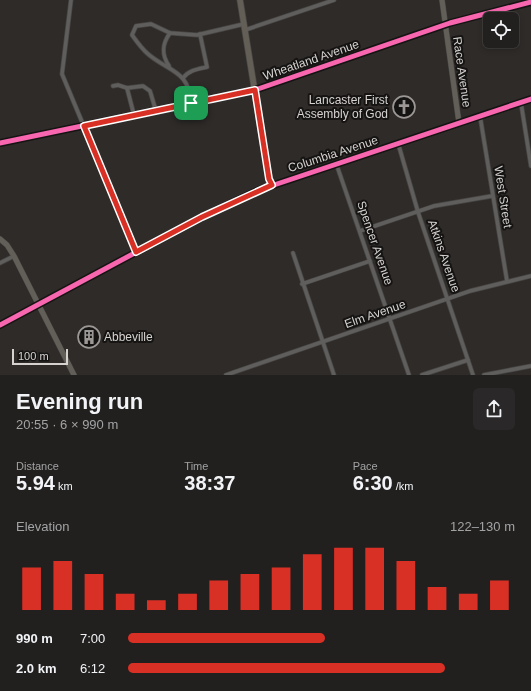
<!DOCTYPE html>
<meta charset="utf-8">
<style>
body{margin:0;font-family:Helvetica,sans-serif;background:#2a2828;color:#f1f3f6;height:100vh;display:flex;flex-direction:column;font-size:15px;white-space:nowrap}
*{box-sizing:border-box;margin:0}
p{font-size:13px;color:#a2a3a4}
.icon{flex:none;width:22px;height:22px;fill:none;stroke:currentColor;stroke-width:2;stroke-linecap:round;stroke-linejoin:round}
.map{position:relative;height:375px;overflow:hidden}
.side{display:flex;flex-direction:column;background:#22201f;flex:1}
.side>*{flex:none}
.buttons{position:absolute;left:483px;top:12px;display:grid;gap:8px}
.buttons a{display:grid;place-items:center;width:36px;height:36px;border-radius:6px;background:#22201f;box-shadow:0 2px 6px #0003,0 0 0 1px #3f3e3d;font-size:20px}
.scale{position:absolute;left:12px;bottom:10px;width:56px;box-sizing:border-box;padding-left:4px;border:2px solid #d5d2d0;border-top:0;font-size:11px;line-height:14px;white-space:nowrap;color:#d5d2d0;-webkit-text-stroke:3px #161413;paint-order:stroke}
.pin{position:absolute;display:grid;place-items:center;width:34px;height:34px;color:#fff;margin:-17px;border-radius:8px;box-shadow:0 2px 6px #0006}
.round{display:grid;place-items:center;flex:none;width:42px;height:42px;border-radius:6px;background:#2a2828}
.headline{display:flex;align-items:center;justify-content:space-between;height:68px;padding:0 16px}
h1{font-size:22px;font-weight:800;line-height:30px}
.metrics{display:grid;grid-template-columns:repeat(3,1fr);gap:6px;height:68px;padding:4px 16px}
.metrics div{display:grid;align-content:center}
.metrics b{font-size:20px;font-weight:800}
.metrics small{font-size:11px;font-weight:400}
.metrics p{font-size:11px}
.chart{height:112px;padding:8px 16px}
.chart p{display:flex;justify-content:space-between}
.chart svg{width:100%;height:72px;margin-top:4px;stroke:#d93025;stroke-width:6}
ul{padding:0 16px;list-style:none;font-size:13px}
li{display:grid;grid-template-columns:64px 48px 1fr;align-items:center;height:30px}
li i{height:10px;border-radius:5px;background:#d93025}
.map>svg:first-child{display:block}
</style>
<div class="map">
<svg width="531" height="375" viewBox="0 0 531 375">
<rect width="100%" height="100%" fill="#2e2b29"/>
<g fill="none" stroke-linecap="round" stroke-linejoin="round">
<g stroke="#484644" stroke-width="5">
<g id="street">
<polyline points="71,0 62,74 136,251"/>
<polyline points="245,30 334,0"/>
<path d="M169,66C161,54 162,44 170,33"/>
<path d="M183,78C189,70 198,69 207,67L200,34"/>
<polyline points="113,86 118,85 127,88 143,86 150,91 156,111"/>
<polyline points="127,88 134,115"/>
<path d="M191,103C189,70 169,72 148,54C142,49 137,42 132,35L136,26L151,24L170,33L197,35L244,24"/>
<polyline points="521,103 531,166"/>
<polyline points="480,116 507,281"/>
<polyline points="0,143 255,90 450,23 531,2"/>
<polyline points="398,143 418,212 473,375"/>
<polyline points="336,163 409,375"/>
<polyline points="360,231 434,206 492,196"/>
<polyline points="293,253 334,375"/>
<polyline points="0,263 14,256"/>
<polyline points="302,284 370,261"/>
<polyline points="226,375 470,291 531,276"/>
<polyline points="422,375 468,360"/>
<polyline points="484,375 531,366"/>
</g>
</g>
<g stroke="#484644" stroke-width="6">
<g id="secondary">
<polyline points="442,0 459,123"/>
<polyline points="0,239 7,245 14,256 74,375"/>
</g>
</g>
<g stroke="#484644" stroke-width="7">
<g id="primary">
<polyline points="240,0 269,179 272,185"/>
<polyline points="0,325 202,217 259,190 531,99"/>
</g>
</g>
<use href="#street" stroke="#5f5e5d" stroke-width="3.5"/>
<use href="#secondary" stroke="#625f59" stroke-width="5"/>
<use href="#primary" stroke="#645f56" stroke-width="5.5"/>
<g stroke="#161413" stroke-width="8">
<g id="cycleway">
<polyline points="0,143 255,90 450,23 531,2"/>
<polyline points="0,325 202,217 259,190 531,99"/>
</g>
</g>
<use href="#cycleway" stroke="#f766af" stroke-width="5"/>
</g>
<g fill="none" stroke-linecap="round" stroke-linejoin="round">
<g stroke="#fff" stroke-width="8">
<polygon id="route" points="255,90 269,179 272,185 202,217 136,252 84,126"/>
</g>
<use href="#route" stroke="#d93025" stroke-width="5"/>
</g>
<defs>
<g id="church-ring" transform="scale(1.15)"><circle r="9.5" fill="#161413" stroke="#9b9896" stroke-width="1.5"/><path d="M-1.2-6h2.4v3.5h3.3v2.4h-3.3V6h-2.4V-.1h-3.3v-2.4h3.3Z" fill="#9b9896"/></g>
<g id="building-ring" transform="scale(1.15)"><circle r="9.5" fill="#161413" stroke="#9b9896" stroke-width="1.5"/><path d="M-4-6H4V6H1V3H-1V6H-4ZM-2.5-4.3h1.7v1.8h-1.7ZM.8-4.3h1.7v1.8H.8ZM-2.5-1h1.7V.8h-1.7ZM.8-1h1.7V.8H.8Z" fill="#9b9896"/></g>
</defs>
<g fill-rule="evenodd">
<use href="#church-ring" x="404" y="107"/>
<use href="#building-ring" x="89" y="337"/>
</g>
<g text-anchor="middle" stroke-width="4" stroke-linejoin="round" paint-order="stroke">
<g font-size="12" fill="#d5d2d0" stroke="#161413">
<text transform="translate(311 60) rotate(-19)" y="4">Wheatland Avenue</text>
<text transform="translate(462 72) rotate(82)" y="4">Race Avenue</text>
<text transform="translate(333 154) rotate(-18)" y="4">Columbia Avenue</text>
<text transform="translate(503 197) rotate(81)" y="4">West Street</text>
<text transform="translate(375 243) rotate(71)" y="4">Spencer Avenue</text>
<text transform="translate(444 256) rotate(71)" y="4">Atkins Avenue</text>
<text transform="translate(375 314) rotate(-19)" y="4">Elm Avenue</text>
</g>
<g font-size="12" fill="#d5d2d0" stroke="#161413" text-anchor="end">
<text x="388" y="104">Lancaster First<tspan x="388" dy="14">Assembly of God</tspan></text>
<text x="104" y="341" text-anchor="start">Abbeville</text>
</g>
</g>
</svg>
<div class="buttons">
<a><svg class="icon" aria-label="locate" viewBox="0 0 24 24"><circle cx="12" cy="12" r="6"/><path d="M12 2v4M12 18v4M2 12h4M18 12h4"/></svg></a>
</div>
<div class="scale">100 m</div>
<div class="pin" style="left:191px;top:103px;background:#1e9e55"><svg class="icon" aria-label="arrive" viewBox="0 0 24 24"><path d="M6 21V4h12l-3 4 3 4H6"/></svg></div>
</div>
<section class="side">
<div class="headline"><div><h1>Evening run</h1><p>20:55 · 6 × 990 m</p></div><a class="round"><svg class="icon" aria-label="share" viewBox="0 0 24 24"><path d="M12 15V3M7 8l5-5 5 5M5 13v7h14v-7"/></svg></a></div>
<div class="metrics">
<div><p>Distance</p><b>5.94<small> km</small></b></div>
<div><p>Time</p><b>38:37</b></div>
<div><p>Pace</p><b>6:30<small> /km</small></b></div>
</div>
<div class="chart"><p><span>Elevation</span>122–130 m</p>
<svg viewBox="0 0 160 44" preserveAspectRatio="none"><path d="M5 44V18M15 44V14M25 44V22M35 44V34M45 44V38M55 44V34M65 44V26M75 44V22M85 44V18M95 44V10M105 44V6M115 44V6M125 44V14M135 44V30M145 44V34M155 44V26"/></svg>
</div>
<ul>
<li><b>990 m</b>7:00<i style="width:51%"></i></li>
<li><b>2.0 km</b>6:12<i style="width:82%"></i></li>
</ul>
</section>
